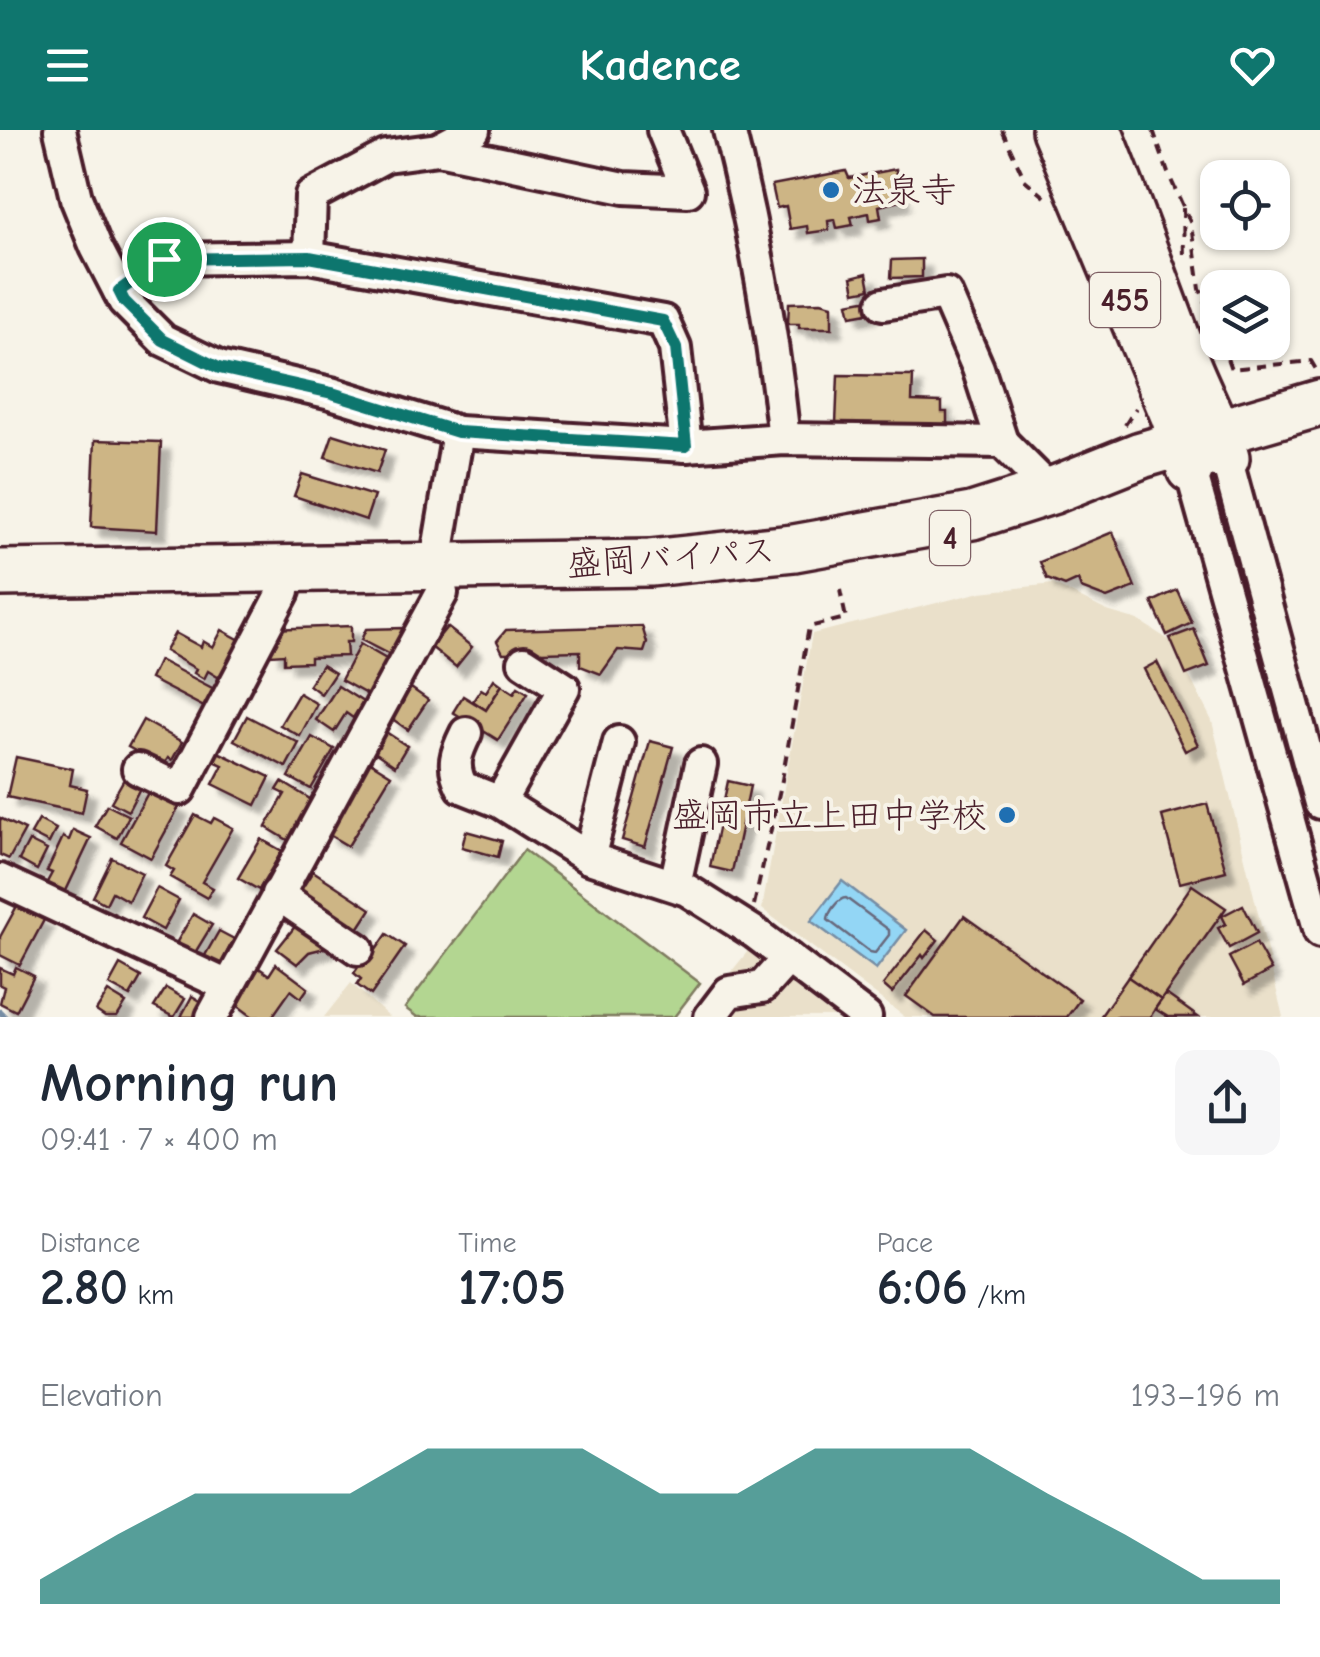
<!DOCTYPE html>
<meta charset="utf-8">
<style>
body{margin:0;font-family:"Comic Neue","Klee One",sans-serif;background:#f6f6f7;color:#1f2937;height:100vh;display:flex;flex-direction:column;font-size:38px;white-space:nowrap}
*{box-sizing:border-box;margin:0}
p{font-size:32px;color:#747a83}
.icon{flex:none;width:55px;height:55px;fill:none;stroke:currentColor;stroke-width:2;stroke-linecap:round;stroke-linejoin:round}
.map{position:relative;height:887px;overflow:hidden}
.side{display:flex;flex-direction:column;background:#fff;flex:1}
.side>*{flex:none}
.controls{position:absolute;left:1200px;top:30px;display:grid;gap:20px}
.controls a{display:grid;place-items:center;width:90px;height:90px;border-radius:20px;background:#fff;box-shadow:0 2px 8px #0004;font-size:50px}
.pin{position:absolute;display:grid;place-items:center;width:85px;height:85px;color:#fff;margin:-42px;border:5px solid #fff;border-radius:50%;box-shadow:0 2px 10px #0007}
.round{display:grid;place-items:center;flex:none;width:105px;height:105px;border-radius:20px;background:#f6f6f7}
.overview{display:flex;align-items:center;justify-content:space-between;height:170px;padding:0 40px}
h1{font-size:55px;font-weight:800;line-height:75px}
.stats{display:grid;grid-template-columns:repeat(3,1fr);gap:15px;height:170px;padding:10px 40px}
.stats div{display:grid;align-content:center}
.stats b{font-size:50px;font-weight:800}
.stats small{font-size:28px;font-weight:400}
.stats p{font-size:28px}
.chart{height:280px;padding:20px 40px}
.chart p{display:flex;justify-content:space-between}
.chart svg{width:100%;height:180px;margin-top:10px;fill:#0f766e;opacity:.7}
header{display:flex;justify-content:space-between;align-items:center;height:130px;padding:0 40px;background:#0f766e;color:#fff;font-size:45px;font-weight:800}
.map>svg:first-child{display:block}
</style>
<header><svg class="icon" aria-label="menu" viewBox="0 0 24 24"><path d="M4 6h16M4 12h16M4 18h16"/></svg>Kadence<svg class="icon" aria-label="heart" viewBox="0 0 24 24"><path d="M12 20l-8-8c-3-5 5-10 8-4 3-6 11-1 8 4z"/></svg></header>
<div class="map">
<svg width="1320" height="887" viewBox="0 0 1320 887">
<defs>
<filter id="shadow"><feDropShadow dx="9" dy="9" stdDeviation="2.5" flood-color="#0004"/></filter>
</defs>
<rect width="100%" height="100%" fill="#f7f3e8"/>
<filter id="ink" filterUnits="userSpaceOnUse"><feTurbulence type="fractalNoise" baseFrequency=".01" numOctaves="2"/><feDisplacementMap in="SourceGraphic" scale="20" xChannelSelector="R" yChannelSelector="G"/><feConvolveMatrix kernelMatrix="1 2 1 2 8 2 1 2 1" color-interpolation-filters="sRGB"/></filter>
<g filter="url(#ink)">
<g fill="#eae0ca">
<polygon points="1053,454 1107,481 1138,490 1172,512 1212,591 1283,887 905,887 762,779 812,504 981,462"/>
<polygon points="748,821 834,887 695,887"/>
<polygon points="351,853 389,887 324,887"/>
</g>
<polygon fill="#b3d691" stroke="#7e7a5e" stroke-width="2.5" points="524,720 700,853 674,887 417,887 405,878"/>
<polygon fill="#93d6f5" stroke="#768da4" stroke-width="2.5" points="842,751 906,800 876,839 811,791"/>
<g fill="none" stroke-linecap="round" stroke-linejoin="round">
<path stroke="#67687c" stroke-width="2.5" d="M846,768L889,800V805L875,823L870,822L828,790C828,783 838,768 846,768Z"/>
<polyline stroke="#768da4" stroke-width="6" points="0,882 5,887"/>
</g>
<g fill="#cdb585" stroke="#4a1f2b" stroke-width="2.5" filter="url(#shadow)">
<polygon points="896,39 901,71 879,76 881,88 870,90 869,83 851,87 853,95 837,98 835,90 828,91 829,100 808,103 807,96 790,99 786,76 777,78 772,55 846,41 849,48"/>
<polygon points="922,129 922,147 891,148 892,130"/>
<polygon points="867,143 870,159 855,162 852,147"/>
<polygon points="864,170 869,171 870,178 867,183 851,186 848,173"/>
<polygon points="821,172 832,175 832,198 799,198 799,194 788,194 789,173"/>
<polygon points="838,245 913,246 912,271 942,272 942,282 947,282 947,298 836,294"/>
<polygon points="333,304 385,320 377,343 325,327"/>
<polygon points="95,310 161,312 157,401 91,397"/>
<polygon points="302,344 374,366 366,390 294,366"/>
<polygon points="1113,402 1135,457 1107,468 1081,458 1078,450 1065,456 1047,449 1040,432"/>
<polygon points="1177,460 1192,493 1167,505 1152,472"/>
<polygon points="351,496 351,512 346,512 347,526 310,527 310,532 284,533 284,524 271,525 270,499"/>
<polygon points="642,496 647,513 644,522 618,520 601,544 580,536 580,521 503,523 497,511 506,500"/>
<polygon points="447,497 472,517 456,537 431,517"/>
<polygon points="405,498 411,501 396,528 361,510 366,499"/>
<polygon points="1194,499 1209,536 1186,545 1170,508"/>
<polygon points="222,500 242,511 221,549 208,541 204,549 194,543 196,539 165,521 175,503 201,517 203,511 213,517"/>
<polygon points="360,514 388,530 368,565 341,550"/>
<polygon points="159,530 216,560 206,578 150,549"/>
<polygon points="1157,532 1198,615 1185,621 1144,539"/>
<polygon points="322,535 335,543 321,564 309,555"/>
<polygon points="494,549 502,555 486,580 473,571 481,559 486,562"/>
<polygon points="502,555 514,563 518,557 528,563 498,610 453,582 463,566 486,580"/>
<polygon points="338,556 363,572 353,588 346,583 334,602 316,590"/>
<polygon points="411,558 428,570 408,600 391,588"/>
<polygon points="299,563 317,574 300,606 280,595"/>
<polygon points="247,586 299,613 286,637 234,610"/>
<polygon points="143,590 182,612 172,630 168,628 163,636 128,617"/>
<polygon points="386,602 407,616 395,636 373,621"/>
<polygon points="312,607 334,619 311,659 289,647"/>
<polygon points="650,611 673,617 645,717 622,710"/>
<polygon points="218,622 270,647 256,675 213,654 223,635 214,631"/>
<polygon points="16,627 73,639 70,655 87,659 82,683 7,667"/>
<polygon points="367,630 391,645 348,716 326,703 361,645 358,644"/>
<polygon points="124,649 140,658 128,681 111,672"/>
<polygon points="728,651 750,656 732,742 710,737"/>
<polygon points="282,652 315,672 291,712 266,697 285,664 277,660"/>
<polygon points="149,661 179,677 151,728 121,712"/>
<polygon points="1207,674 1226,741 1180,753 1162,686"/>
<polygon points="107,675 129,686 117,708 95,696"/>
<polygon points="195,685 211,693 214,688 233,698 202,752 213,758 207,768 170,747 174,741 166,736"/>
<polygon points="0,688 25,700 9,729 0,725"/>
<polygon points="39,690 56,699 49,713 31,704"/>
<polygon points="73,700 91,708 64,765 45,756 52,743 47,741 63,707 69,710"/>
<polygon points="466,701 502,711 498,727 462,717"/>
<polygon points="261,709 282,721 259,760 238,748"/>
<polygon points="29,711 47,720 37,740 19,730"/>
<polygon points="112,728 142,743 128,771 112,762 106,774 93,767"/>
<polygon points="313,741 371,779 356,802 299,763"/>
<polygon points="1192,755 1226,778 1161,870 1128,847"/>
<polygon points="157,758 179,770 163,800 141,788"/>
<polygon points="1243,775 1257,803 1229,818 1218,798 1226,794 1222,786"/>
<polygon points="17,776 44,790 20,835 0,825 0,807"/>
<polygon points="193,784 212,795 193,826 175,815"/>
<polygon points="964,786 1080,869 1067,887 935,887 906,866"/>
<polygon points="301,789 331,810 325,818 309,822 297,834 277,819"/>
<polygon points="926,800 938,810 924,828 922,825 892,863 883,855"/>
<polygon points="219,801 234,809 219,837 203,829"/>
<polygon points="387,804 405,816 371,865 357,855 361,849 354,843 372,817 376,820"/>
<polygon points="1256,813 1271,840 1244,855 1229,827"/>
<polygon points="276,834 308,858 301,868 291,860 272,887 253,887 234,873 259,838 269,845"/>
<polygon points="120,835 141,847 130,866 109,855"/>
<polygon points="16,837 34,846 16,881 0,873 4,857 0,855 0,838 13,844"/>
<polygon points="1128,847 1161,870 1150,887 1100,887"/>
<polygon points="166,858 185,869 174,887 154,877"/>
<polygon points="108,862 126,873 117,887 105,887 96,881"/>
<polygon points="1166,864 1198,887 1168,887 1155,879"/>
<polygon points="192,866 207,875 201,887 181,887"/>
</g>
<g fill="none" stroke-linecap="round" stroke-linejoin="round">
<g stroke="#4a1f2b" stroke-width="38">
<g id="minor">
<polyline points="60,0 76,68 96,117 124,171 163,210 219,237 331,263 458,302 686,316 784,309 1002,312 1051,361"/>
<path d="M729,0C755,103 773,204 784,309"/>
<polyline points="438,19 624,58 688,61 663,0"/>
<polyline points="309,127 311,66 386,26 438,19 474,0"/>
<polyline points="119,161 164,129 309,127 663,191 675,218 686,316"/>
<polyline points="883,174 946,164 978,238 1002,312"/>
<polyline points="1227,331 1320,673"/>
<polyline points="1191,341 1320,802"/>
<polyline points="435,438 458,302"/>
<path d="M466,603C456,623 451,635 462,657L500,672L589,728L687,760L755,803L866,887"/>
<polyline points="138,639 180,659 284,461"/>
<polyline points="500,672 564,558 524,532"/>
<polyline points="589,728 619,612"/>
<polyline points="0,750 228,856"/>
<polyline points="675,755 701,634"/>
<polyline points="277,764 358,819"/>
<polyline points="212,887 442,463"/>
<polyline points="710,887 729,862 762,857 788,828"/>
</g>
</g>
<g stroke="#4a1f2b" stroke-width="52">
<g id="highway">
<polyline points="1055,0 1174,286 1190,339"/>
<path d="M1098,0C1129,76 1156,153 1185,229C1198,263 1216,294 1226,328"/>
<polyline points="0,443 650,433 794,418 972,386 1051,361 1141,325 1320,273"/>
</g>
</g>
<g stroke="#4a1f2b" stroke-width="4" stroke-dasharray="10 8" stroke-linecap="butt">
<polyline points="1002,0 1025,50 1045,67"/>
<polyline points="1153,0 1168,43 1191,94 1200,159 1218,203"/>
<polyline points="1183,78 1184,128"/>
<polyline points="1221,212 1231,239 1311,231 1318,243"/>
<polyline points="1125,295 1136,278"/>
<polyline points="754,775 782,650 809,497 846,488 840,460"/>
</g>
<use href="#minor" stroke="#f7f3e8" stroke-width="30"/>
<use href="#highway" stroke="#f7f3e8" stroke-width="45"/>
</g>
</g>
<g fill="none" stroke-linecap="round" stroke-linejoin="round" filter="url(#ink)">
<g stroke="#fff" stroke-width="20">
<polygon id="route" points="309,127 663,191 676,218 686,316 458,302 332,263 219,238 163,210 124,171 119,161 164,129"/>
</g>
<use href="#route" stroke="#0f766e" stroke-width="12"/>
</g>
<g fill="#1f6fb2" stroke="#f7f3e8" stroke-width="4">
<circle cx="831" cy="60" r="10"/>
<circle cx="1007" cy="685" r="10"/>
</g>
<g text-anchor="middle" stroke-width="8" stroke-linejoin="round" paint-order="stroke">
<g fill="#f7f3e8" stroke="#7e5f64" stroke-width="2.5">
<rect x="1090" y="143" width="70" height="54" rx="8"/>
<rect x="930" y="381" width="40" height="54" rx="8"/>
</g>
<g font-size="32" font-weight="bold" fill="#4a1f2b">
<text x="1125" y="181">455</text>
<text x="950" y="419">4</text>
</g>
<g font-size="35" fill="#4a1f2b" stroke="#f7f3e8" text-anchor="start">
<text x="851" y="72">法泉寺</text>
<text x="987" y="697" text-anchor="end">盛岡市立上田中学校</text>
</g>
<g font-size="35" fill="#4a1f2b" stroke="#f7f3e8">
<text transform="translate(671 427) rotate(-4)" y="12">盛岡バイパス</text>
</g>
</g>
</svg>
<div class="controls">
<a><svg class="icon" aria-label="locate" viewBox="0 0 24 24"><circle cx="12" cy="12" r="6"/><path d="M12 2v4M12 18v4M2 12h4M18 12h4"/></svg></a>
<a><svg class="icon" aria-label="layers" viewBox="0 0 24 24"><path d="M12 4l9 5-9 5-9-5zM3 14l9 5 9-5"/></svg></a>
</div>
<div class="pin" style="left:164px;top:129px;background:#1e9e55"><svg class="icon" aria-label="arrive" viewBox="0 0 24 24"><path d="M6 21V4h12l-3 4 3 4H6"/></svg></div>
</div>
<section class="side">
<div class="overview"><div><h1>Morning run</h1><p>09:41 · 7 × 400 m</p></div><a class="round"><svg class="icon" aria-label="share" viewBox="0 0 24 24"><path d="M12 15V3M7 8l5-5 5 5M5 13v7h14v-7"/></svg></a></div>
<div class="stats">
<div><p>Distance</p><b>2.80<small> km</small></b></div>
<div><p>Time</p><b>17:05</b></div>
<div><p>Pace</p><b>6:06<small> /km</small></b></div>
</div>
<div class="chart"><p><span>Elevation</span>193–196 m</p>
<svg viewBox="0 0 160 44" preserveAspectRatio="none"><path d="M0 44V38L10 27L20 17L30 17L40 17L50 6L60 6L70 6L80 17L90 17L100 6L110 6L120 6L130 17L140 27L150 38L160 38V44z"/></svg>
</div>
</section>
